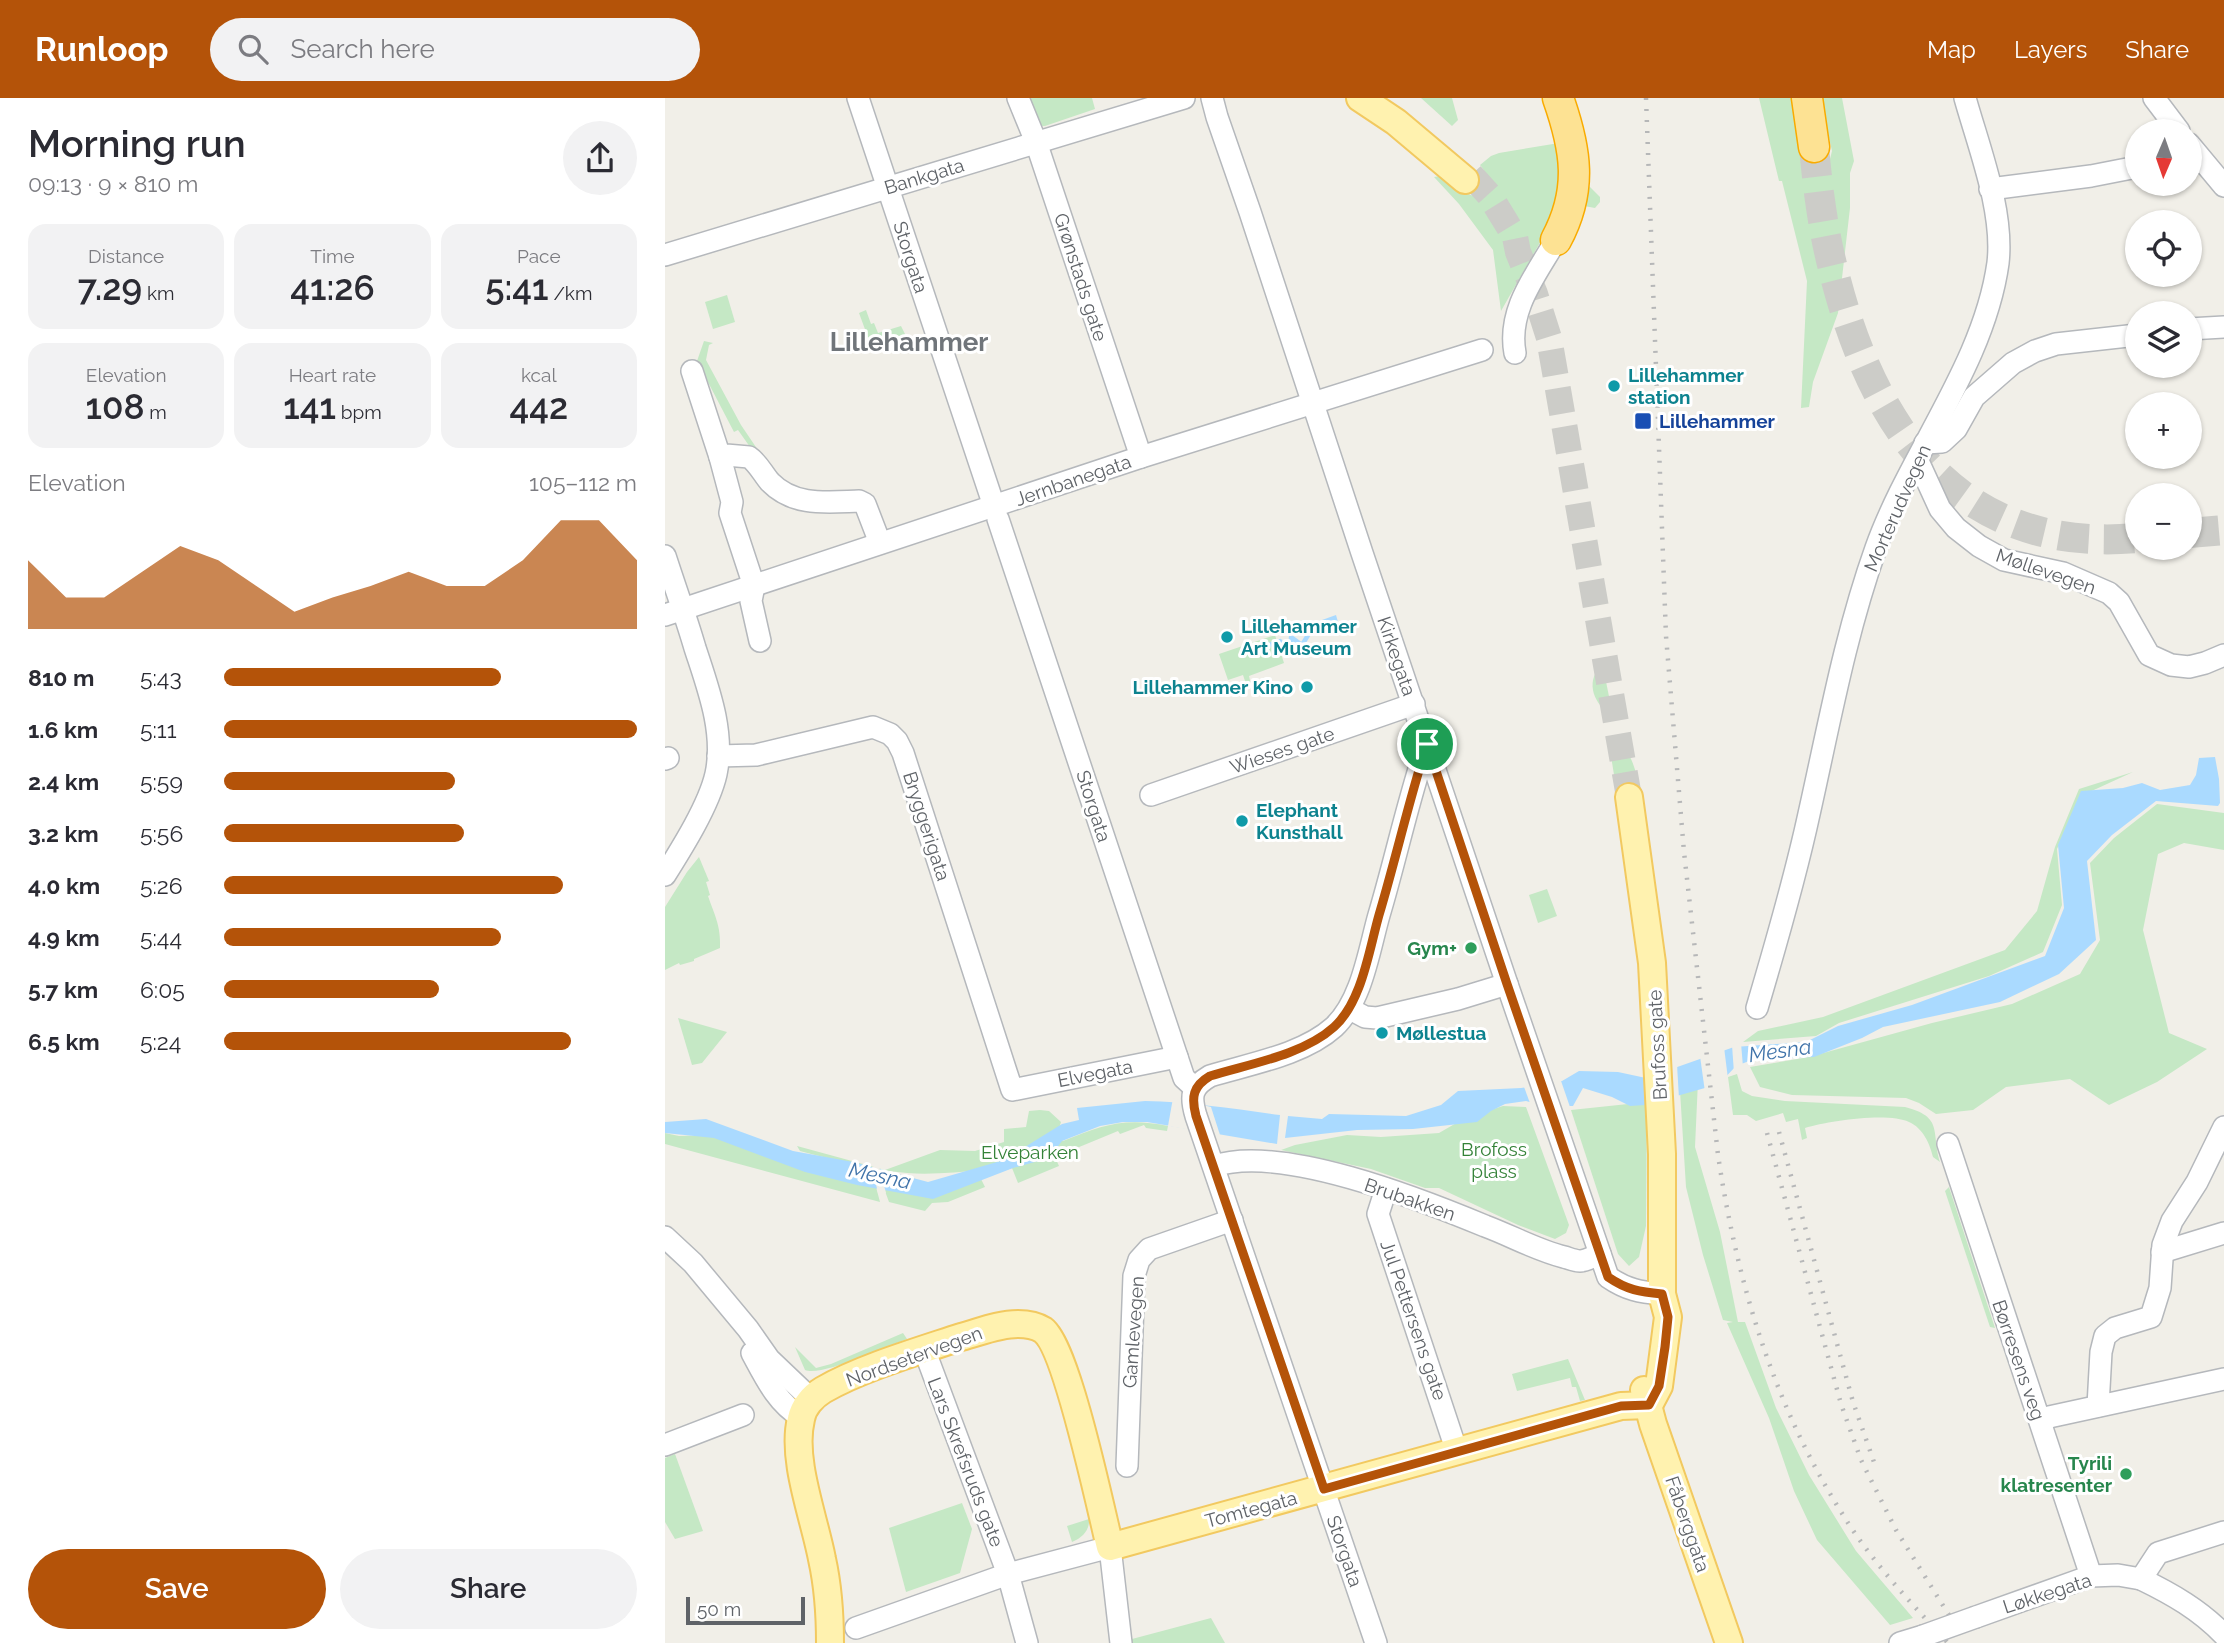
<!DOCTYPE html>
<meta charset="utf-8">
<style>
body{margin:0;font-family:Raleway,sans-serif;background:#f2f2f3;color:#2b2b33;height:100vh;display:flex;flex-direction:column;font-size:26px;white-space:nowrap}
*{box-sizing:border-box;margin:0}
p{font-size:23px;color:#7c7c81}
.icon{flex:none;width:38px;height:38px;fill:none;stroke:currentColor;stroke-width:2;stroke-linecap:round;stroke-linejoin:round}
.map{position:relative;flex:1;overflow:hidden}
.panel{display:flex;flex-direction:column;background:#fff;width:665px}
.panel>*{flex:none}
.needle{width:46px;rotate:182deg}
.tools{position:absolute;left:1460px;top:21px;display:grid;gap:14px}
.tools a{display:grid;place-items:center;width:77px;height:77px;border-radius:50%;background:#fff;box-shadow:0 2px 5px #0004;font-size:35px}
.scale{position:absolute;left:21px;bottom:18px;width:119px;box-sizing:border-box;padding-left:7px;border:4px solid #5f6368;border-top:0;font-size:19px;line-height:24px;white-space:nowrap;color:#5f6368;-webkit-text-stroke:5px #fff;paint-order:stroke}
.pin{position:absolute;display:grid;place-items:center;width:60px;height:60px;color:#fff;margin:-30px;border:4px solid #fff;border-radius:50%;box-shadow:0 2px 7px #0007}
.round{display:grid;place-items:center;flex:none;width:74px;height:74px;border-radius:37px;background:#f2f2f3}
.head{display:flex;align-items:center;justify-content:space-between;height:119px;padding:0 28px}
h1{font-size:38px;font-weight:600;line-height:52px}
.metrics{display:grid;grid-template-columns:repeat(3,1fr);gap:10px;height:119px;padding:7px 28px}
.metrics div{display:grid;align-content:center;border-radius:18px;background:#f2f2f3;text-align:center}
.metrics b{font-size:35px;font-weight:600}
.metrics small{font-size:19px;font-weight:400}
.metrics p{font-size:19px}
.chart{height:196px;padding:14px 28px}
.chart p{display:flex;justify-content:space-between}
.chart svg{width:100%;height:126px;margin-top:7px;fill:#b45309;opacity:.7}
.cta{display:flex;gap:14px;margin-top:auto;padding:14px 28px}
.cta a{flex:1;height:80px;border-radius:42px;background:#b45309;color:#fff;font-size:28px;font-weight:600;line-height:80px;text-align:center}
.cta a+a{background:#f2f2f3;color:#2b2b33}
ul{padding:0 28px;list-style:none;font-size:23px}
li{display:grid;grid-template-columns:112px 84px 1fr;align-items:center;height:52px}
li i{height:18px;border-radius:9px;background:#b45309}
header{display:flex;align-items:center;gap:42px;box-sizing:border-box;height:98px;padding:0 35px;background:#b45309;color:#fff}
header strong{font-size:33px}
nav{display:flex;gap:38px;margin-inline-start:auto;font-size:24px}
.search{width:490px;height:63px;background:#f2f2f3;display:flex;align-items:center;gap:18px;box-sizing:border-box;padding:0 24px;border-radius:38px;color:#7c7c81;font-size:26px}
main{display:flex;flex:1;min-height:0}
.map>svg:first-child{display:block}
</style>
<header>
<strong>Runloop</strong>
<div class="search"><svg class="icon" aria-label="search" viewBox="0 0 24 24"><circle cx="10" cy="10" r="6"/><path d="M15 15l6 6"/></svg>Search here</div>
<nav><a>Map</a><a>Layers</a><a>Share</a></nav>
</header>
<main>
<section class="panel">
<div class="head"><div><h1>Morning run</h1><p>09:13 · 9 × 810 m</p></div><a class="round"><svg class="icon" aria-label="share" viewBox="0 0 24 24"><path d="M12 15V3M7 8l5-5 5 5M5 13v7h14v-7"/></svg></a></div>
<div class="metrics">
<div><p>Distance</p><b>7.29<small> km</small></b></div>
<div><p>Time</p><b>41:26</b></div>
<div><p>Pace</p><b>5:41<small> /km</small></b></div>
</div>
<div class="metrics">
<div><p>Elevation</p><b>108<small> m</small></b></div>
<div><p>Heart rate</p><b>141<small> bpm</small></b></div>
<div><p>kcal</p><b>442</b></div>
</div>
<div class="chart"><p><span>Elevation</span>105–112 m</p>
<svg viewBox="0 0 160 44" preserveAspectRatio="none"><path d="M0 44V20L10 33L20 33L30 24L40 15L50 20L60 29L70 38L80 33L90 29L100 24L110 29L120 29L130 20L140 6L150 6L160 20V44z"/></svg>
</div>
<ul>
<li><b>810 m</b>5:43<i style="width:67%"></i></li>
<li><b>1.6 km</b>5:11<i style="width:100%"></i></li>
<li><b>2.4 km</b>5:59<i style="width:56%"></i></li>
<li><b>3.2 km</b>5:56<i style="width:58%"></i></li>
<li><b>4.0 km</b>5:26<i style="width:82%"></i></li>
<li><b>4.9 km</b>5:44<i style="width:67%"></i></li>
<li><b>5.7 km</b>6:05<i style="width:52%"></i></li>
<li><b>6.5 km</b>5:24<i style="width:84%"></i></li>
</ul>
<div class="cta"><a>Save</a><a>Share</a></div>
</section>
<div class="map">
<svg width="1559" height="1545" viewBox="0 0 1559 1545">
<rect width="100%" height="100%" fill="#f1efe8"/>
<g fill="#c5e8c5">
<polygon points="361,0 427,0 430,11 380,28 370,28"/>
<polygon points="756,0 787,0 793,22 787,28"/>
<polygon points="1094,0 1130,0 1145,65 1152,67 1165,61 1167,53 1155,0 1177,0 1189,63 1185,75 1185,110 1173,215 1148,284 1144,309 1136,310 1142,183 1117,83 1114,83"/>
<path d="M894,45L897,84L881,134L836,213L828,152L794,106L769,79L781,77C788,82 796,93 803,96C820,104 829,82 815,67L826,58L834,55Z"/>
<polygon points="922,86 935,99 935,104 930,110 919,108"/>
<polygon points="62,197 70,224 48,231 40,204"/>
<polygon points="201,212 206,226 209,225 213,235 236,228 243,242 208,253 194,215"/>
<polygon points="39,243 48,245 44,247 41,262 76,327 101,364 90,356 73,332 69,334 32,263"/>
<polygon points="610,537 619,565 584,578 586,587 582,589 578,577 563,582 554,556"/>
<path d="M936,568L938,569L948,618C930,608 919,585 936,568Z"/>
<path d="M945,638C968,652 971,672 975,697L953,702L943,639Z"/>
<polygon points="1468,674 1418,697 1392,751 1397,807 1378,854 1324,878 1174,925 1151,938 1078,944 1093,933 1158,919 1340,852 1372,813 1390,749 1414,691"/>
<polygon points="1492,706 1559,715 1559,752 1519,745 1493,756 1478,832 1504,935 1542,951 1492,984 1444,1007 1405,981 1341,989 1308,1012 1271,1016 1254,1005 1241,1000 1127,997 1095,989 1085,969 1144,959 1267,925 1347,906 1415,876 1435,842 1425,765 1449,740"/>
<path d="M34,759L44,783L41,784L45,797L43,798C49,816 56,827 55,850L29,861V863L15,867L14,865L0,872V809L22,774Z"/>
<polygon points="882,791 892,818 873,825 864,797"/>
<polygon points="13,920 62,934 37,965 27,967"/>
<path d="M1072,976L1077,993L1087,998L1120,1003L1240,1009C1279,1019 1266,1034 1275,1064L1268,1059C1265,1046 1258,1030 1244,1024C1223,1014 1163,1023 1140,1030L1142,1040L1137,1042L1133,1021L1121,1024L1118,1015L1091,1023L1082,1017H1068L1063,979Z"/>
<polygon points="1033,983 1030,1049 1055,1134 1073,1224 1080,1224 1111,1310 1144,1377 1191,1453 1248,1520 1225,1527 1152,1442 1129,1393 1104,1320 1062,1225 1068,1224 1058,1222 1038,1157 1021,1089 1015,993"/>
<polygon points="982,1004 981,1128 974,1159 964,1168 953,1156 906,1012"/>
<polygon points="838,1008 861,1009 904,1127 901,1135 890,1141 853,1127 774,1090 760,1090 706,1071 616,1052 630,1047 682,1037 716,1039 774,1035 800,1020"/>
<path d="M375,1012L384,1013L396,1024L391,1040L398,1043C438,1027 459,1019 503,1028L502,1033L481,1030L479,1027L455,1036L453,1033L390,1059L394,1068L353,1085L347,1070L316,1081L320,1089L283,1104L267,1105L260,1113L224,1104L217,1085L266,1090L318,1072C293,1074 267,1077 242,1075C205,1072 170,1062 135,1053L132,1048L220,1072L275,1052L310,1053L339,1044V1031L361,1029L364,1013Z"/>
<polygon points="0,1035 14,1038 50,1037 211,1089 215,1104 0,1046"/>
<polygon points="1284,1089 1330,1230 1325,1229 1280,1093"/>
<path d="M238,1235L242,1241C222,1248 157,1279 140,1272L130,1249L151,1270L166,1266Z"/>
<polygon points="903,1261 920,1302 915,1303 911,1289 907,1289 905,1280 852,1293 847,1276"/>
<polygon points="10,1356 38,1433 10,1441 0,1424 0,1360"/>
<polygon points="297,1405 307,1431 295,1475 241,1494 224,1430"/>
<path d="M424,1421C425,1432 417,1440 407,1444L402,1428Z"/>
<polygon points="546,1520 560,1545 467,1545 467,1541"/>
</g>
<g fill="#aadaff">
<polygon points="671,517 673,524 645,534 643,527"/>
<polygon points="1550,659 1554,681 1555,705 1553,708 1491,703 1447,737 1422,763 1431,842 1394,876 1335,904 1218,929 1197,940 1149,959 1092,960 1071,968 1054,986 980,1007 965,1008 947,999 918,990 908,1008 879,1008 861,1003 840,1006 826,1013 812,1024 748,1031 692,1032 620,1040 623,1018 657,1021 664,1016 741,1018 776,1007 793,993 856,990 897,983 914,973 953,974 981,980 1069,949 1141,944 1173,928 1247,907 1380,858 1399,810 1393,747 1416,693 1458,690 1477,685 1495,692 1525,687 1531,677 1534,660"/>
<path d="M480,1003C526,1004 570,1011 615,1017L612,1046L482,1024H458L435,1028L397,1043L384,1060L348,1070L268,1101L192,1087L140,1074L49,1040L0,1035V1024L41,1021L128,1053L188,1064L263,1084L339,1062L397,1026L414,1022L412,1010Z"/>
</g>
<g fill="#f1efe8">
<polygon points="1076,945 1078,969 1069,975 1067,947"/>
<polygon points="1059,949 1063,981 1055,989 1040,994 1035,958"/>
<polygon points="1012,966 1014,1001 983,1010 981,976"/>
<polygon points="895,980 906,1012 879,1012 866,1008 858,986"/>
<polygon points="508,1000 546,1009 555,1037 503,1028"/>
<polygon points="214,1068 221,1095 218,1096 213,1095 207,1069"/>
</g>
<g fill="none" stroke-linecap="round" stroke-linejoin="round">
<polyline stroke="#aadaff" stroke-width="4.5" points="578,556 615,543 619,549 623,550 626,546 626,539 637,547 645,534"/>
<polyline stroke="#ccccc8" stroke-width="26" stroke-dasharray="26 13" stroke-linecap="butt" points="806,77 825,98 850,139 853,154 870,196 884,240 964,699"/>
<g stroke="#ccccc8" stroke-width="30" stroke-dasharray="30 15" stroke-linecap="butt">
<path d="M1149,49C1152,82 1156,116 1163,149C1199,314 1281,457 1472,440"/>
<polyline points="1524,435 1559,432"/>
</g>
<g stroke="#b5b8bc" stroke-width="24">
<g id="minor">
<polyline points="193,0 326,399"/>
<polyline points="353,0 371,44 476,359"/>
<path d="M547,0L552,19L585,114L697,455L842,886L943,1179C962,1192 975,1194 997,1196"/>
<polyline points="1489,0 1514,33"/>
<polyline points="1524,46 1559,88"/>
<polyline points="1325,91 1426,78 1472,69"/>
<polyline points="0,157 519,0"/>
<polyline points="1524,231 1559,229"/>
<path d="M850,255C842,212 871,177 891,142"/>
<path d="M27,273L55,359L61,357L84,359C93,365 98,376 105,384C129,409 163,404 194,403L200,406L215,445"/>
<polyline points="1260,345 1277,344 1291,331 1309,299 1348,265 1370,253 1391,246 1472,237"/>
<polyline points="55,359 67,404 65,415 89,488 86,503 95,543"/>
<polyline points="1253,363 1275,411 1291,430 1314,448 1339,462 1398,475 1444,495 1454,504 1484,557 1506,567 1524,569 1540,565 1559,557"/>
<polyline points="333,421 519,980 530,990"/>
<path d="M0,458C10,489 21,519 30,550C43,590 60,634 51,676C44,707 17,750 0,777"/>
<polyline points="0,517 476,359 817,252"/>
<polyline points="53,658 91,657 208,629 225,636 232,643 238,655 347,992 512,959"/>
<polyline points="0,661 3,660"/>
<polyline points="486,697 749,606"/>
<path d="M1092,910C1111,846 1130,781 1144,716C1164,627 1180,537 1211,450C1245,355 1319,266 1333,165C1339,113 1314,50 1300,0"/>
<polyline points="685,911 700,919 712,920 793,901 842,886"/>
<polyline points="1283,1046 1426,1478"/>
<path d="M549,1068C616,1046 755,1101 820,1128C847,1138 871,1152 899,1159C903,1160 910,1163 915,1163C921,1163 929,1158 935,1156"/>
<polyline points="721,1091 713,1116 792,1354"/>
<polyline points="0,1139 28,1165 83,1231 104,1261 146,1301"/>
<polyline points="1497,1154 1559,1135"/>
<polyline points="259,1251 343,1476 362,1545"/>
<path d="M87,1255C100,1279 112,1305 136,1319"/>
<polyline points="1433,1308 1436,1254 1440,1238 1450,1230 1486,1219 1495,1190 1498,1147 1507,1123 1532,1084 1559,1029"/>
<polyline points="1376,1325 1384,1319 1559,1281"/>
<polyline points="0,1347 78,1317"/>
<polyline points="462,1368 469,1178 474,1162 484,1151 567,1122"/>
<path d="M1476,1481C1507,1496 1535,1512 1559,1537"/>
<polyline points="1311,1519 1426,1478 1453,1477 1476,1481 1493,1455 1559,1434"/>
<polyline points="191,1530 343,1476 445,1449 456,1545"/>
<path d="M711,1545L531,1018C525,998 526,989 545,978C584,966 638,957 669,929C697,903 704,852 714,817C731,760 743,702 762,646"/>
<polyline points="1235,1545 1258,1538"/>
</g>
</g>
<g stroke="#f2c960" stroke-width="30">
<g id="major">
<polyline points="695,0 731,24 800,82"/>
<polyline points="964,699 987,865 997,1056 997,1196 1003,1219 994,1288 984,1307"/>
<polyline points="979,1292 988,1326 1064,1545"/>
<path d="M165,1545C165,1517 163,1488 157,1461C149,1419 126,1361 136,1321C138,1309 148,1298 158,1292C196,1270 254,1253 296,1239C315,1234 333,1226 353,1226C362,1226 370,1227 378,1232C402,1250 436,1412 445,1449L956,1308L984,1307"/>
</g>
</g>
<g stroke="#f9ab00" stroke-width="33">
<g id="highway">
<polyline points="1142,0 1149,49"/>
<path d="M891,142C918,92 911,51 893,0"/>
</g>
</g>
<use href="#minor" stroke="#fff" stroke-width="21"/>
<use href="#major" stroke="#fff2af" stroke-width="26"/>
<use href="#highway" stroke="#fde293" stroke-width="30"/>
<g stroke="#b6b7b8" stroke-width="4.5" stroke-dasharray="2 9" stroke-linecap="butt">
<path d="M981,0L1001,538L1019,754L1053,1057C1072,1185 1109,1308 1178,1417C1207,1464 1246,1505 1283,1545"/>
<polyline points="1114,1034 1188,1304 1210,1367"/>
<polyline points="1102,1035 1176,1306 1196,1362 1231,1432 1292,1530"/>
</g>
<g stroke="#b5b8bc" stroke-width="24" stroke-linecap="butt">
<polyline id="minor-bridge" points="1258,1538 1311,1519"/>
</g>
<use href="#minor-bridge" stroke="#fff" stroke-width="21"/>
</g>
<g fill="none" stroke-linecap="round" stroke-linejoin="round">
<g stroke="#fff" stroke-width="14">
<path id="route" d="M762,646L842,886L943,1179C962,1192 975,1194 997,1196L1003,1219L1000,1249L994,1288L984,1307L956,1308L659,1391L531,1018C526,999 528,988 545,978C584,966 638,957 669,929C697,904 704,852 714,817C731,760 744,702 762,646Z"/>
</g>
<use href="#route" stroke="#b45309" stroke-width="9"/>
</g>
<g fill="#0f9aa8" stroke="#fff" stroke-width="2.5">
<circle cx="949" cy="288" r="7"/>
<circle cx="562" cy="539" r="7"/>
<circle cx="642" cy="589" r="7"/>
<circle cx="577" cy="723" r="7"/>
<circle cx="717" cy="935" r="7"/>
</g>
<rect fill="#1a4fb4" stroke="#fff" stroke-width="2.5" x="969" y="314" width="18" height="18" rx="3.5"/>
<g fill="#2e9e5b" stroke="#fff" stroke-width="2.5">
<circle cx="806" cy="850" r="7"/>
<circle cx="1461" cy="1376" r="7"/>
</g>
<g text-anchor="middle" stroke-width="6" stroke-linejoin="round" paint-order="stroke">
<g font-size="19" fill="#5f6368" stroke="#fff">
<text transform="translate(259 78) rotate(-17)" y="7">Bankgata</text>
<text transform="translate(246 159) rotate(72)" y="7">Storgata</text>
<text transform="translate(416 179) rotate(72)" y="7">Grønstads gate</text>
<text transform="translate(408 382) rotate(-19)" y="7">Jernbanegata</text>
<text transform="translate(1232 410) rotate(-66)" y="7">Morterudvegen</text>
<text transform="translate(1381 473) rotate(19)" y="7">Møllevegen</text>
<text transform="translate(732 558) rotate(71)" y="7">Kirkegata</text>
<text transform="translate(617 652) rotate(-19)" y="7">Wieses gate</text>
<text transform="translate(429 708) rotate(72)" y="7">Storgata</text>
<text transform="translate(262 728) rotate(72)" y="7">Bryggerigata</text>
<text transform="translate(992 947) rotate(-93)" y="7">Brufoss gate</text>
<text transform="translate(430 975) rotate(-11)" y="7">Elvegata</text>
<text transform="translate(745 1101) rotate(19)" y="7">Brubakken</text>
<text transform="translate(749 1222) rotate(71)" y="7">Jul Pettersens gate</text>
<text transform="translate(468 1234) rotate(-86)" y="7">Gamlevegen</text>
<text transform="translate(249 1258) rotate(-20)" y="7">Nordsetervegen</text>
<text transform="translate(1354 1262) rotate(71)" y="7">Børresens veg</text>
<text transform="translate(301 1364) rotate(69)" y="7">Lars Skrefsruds gate</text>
<text transform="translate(586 1411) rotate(-15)" y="7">Tomtegata</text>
<text transform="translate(1023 1426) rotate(71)" y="7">Fåberggata</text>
<text transform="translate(680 1453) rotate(71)" y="7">Storgata</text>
<text transform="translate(1382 1495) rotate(-18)" y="7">Løkkegata</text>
</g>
<g font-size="19" font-weight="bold" fill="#0d838f" stroke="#fff" text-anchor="start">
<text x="963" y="284">Lillehammer<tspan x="963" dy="22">station</tspan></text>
<text x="576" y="535">Lillehammer<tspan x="576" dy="22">Art Museum</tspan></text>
<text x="628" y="596" text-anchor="end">Lillehammer Kino</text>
<text x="591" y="719">Elephant<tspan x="591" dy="22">Kunsthall</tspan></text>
<text x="731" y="942">Møllestua</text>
</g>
<g font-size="19" font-weight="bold" fill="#164399" stroke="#fff" text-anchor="start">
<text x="994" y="330">Lillehammer</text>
</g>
<g font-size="19" font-weight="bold" fill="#27864d" stroke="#fff" text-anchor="end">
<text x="792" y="857">Gym+</text>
<text x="1447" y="1372">Tyrili<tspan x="1447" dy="22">klatresenter</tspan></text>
</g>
<g font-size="19" fill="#348238" stroke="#fff">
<text x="829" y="1058">Brofoss<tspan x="829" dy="22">plass</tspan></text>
<text x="365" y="1061">Elveparken</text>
</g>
<g font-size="21" font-style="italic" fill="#4174aa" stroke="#fff">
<text transform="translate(1115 953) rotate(-8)" y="7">Mesna</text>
<text transform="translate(215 1078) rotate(12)" y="7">Mesna</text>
</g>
<g font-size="26" font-weight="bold" fill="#70757a" stroke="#fff">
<text x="244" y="253">Lillehammer</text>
</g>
</g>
</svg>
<div class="tools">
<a><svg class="needle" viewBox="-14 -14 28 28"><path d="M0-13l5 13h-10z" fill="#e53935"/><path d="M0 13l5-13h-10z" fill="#7c7c81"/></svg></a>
<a><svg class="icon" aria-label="locate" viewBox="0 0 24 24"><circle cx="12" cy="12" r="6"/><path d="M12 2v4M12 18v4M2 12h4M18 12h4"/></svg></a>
<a><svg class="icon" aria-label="layers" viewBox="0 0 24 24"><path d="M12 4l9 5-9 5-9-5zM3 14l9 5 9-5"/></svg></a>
<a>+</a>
<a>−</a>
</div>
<div class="scale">50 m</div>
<div class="pin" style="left:762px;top:646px;background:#1e9e55"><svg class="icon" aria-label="arrive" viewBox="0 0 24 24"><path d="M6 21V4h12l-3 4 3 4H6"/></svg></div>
</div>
</main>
